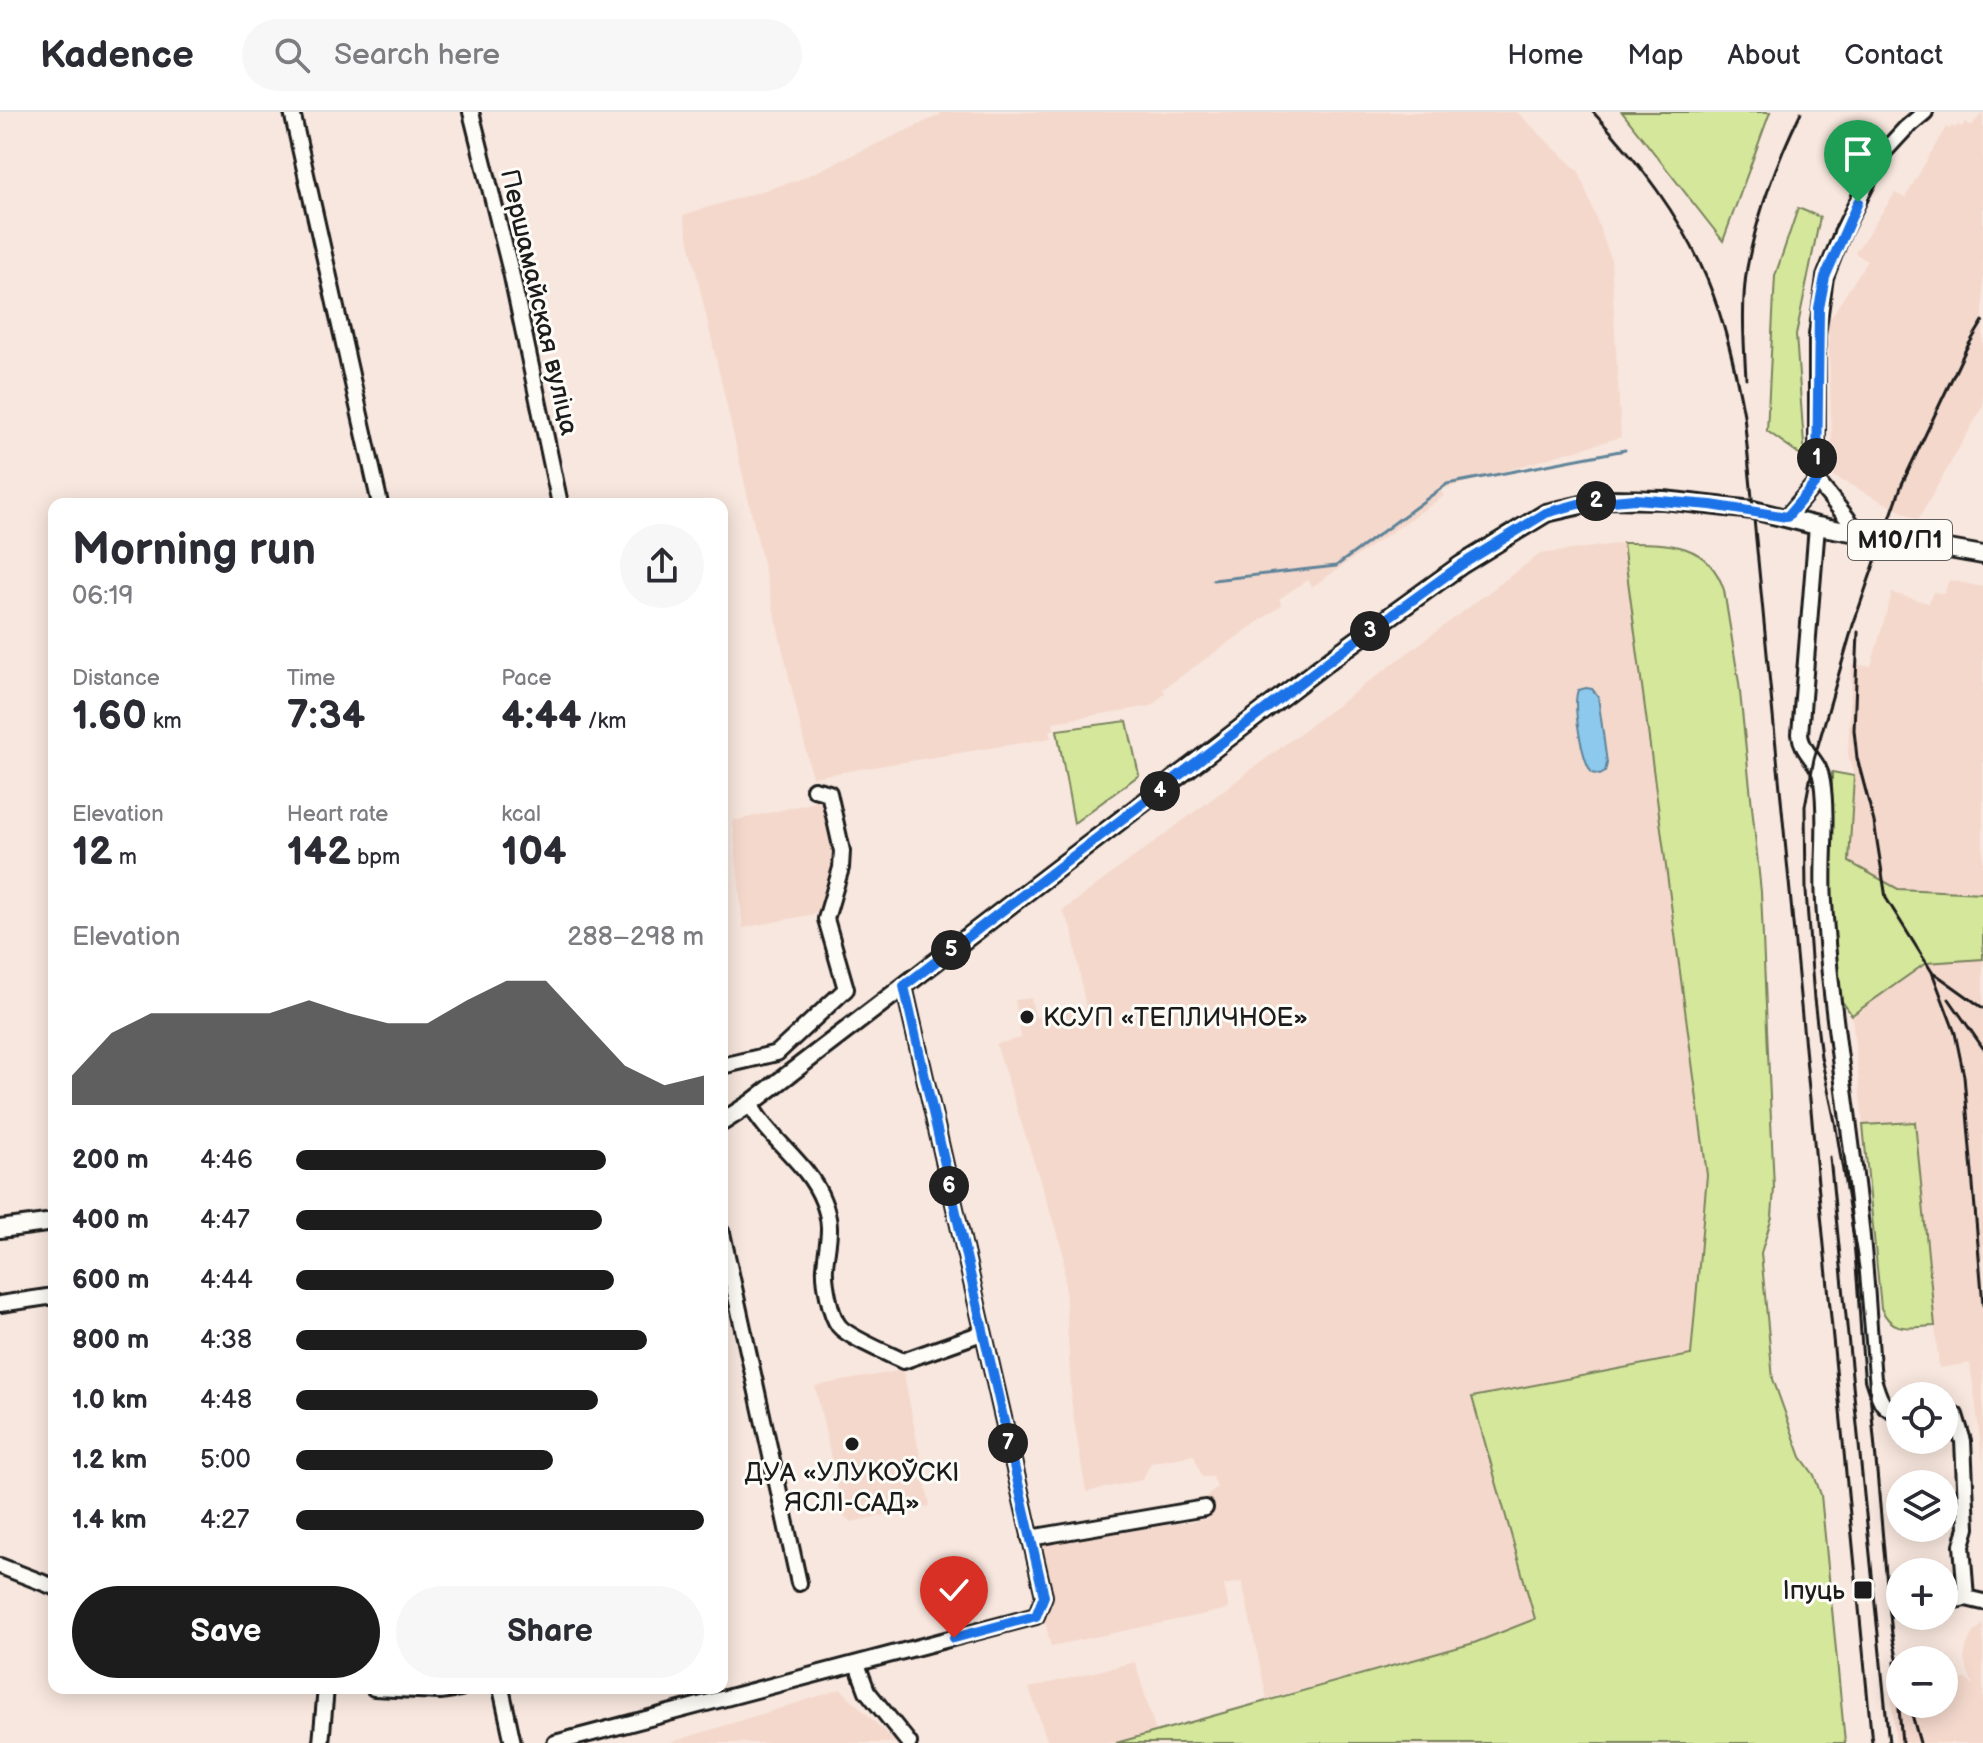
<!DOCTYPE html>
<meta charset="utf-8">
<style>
body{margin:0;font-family:"Balsamiq Sans",sans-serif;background:#f7f7f7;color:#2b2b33;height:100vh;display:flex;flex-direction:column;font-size:30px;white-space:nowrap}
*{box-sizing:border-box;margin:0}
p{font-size:26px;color:#7c7c81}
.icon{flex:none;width:44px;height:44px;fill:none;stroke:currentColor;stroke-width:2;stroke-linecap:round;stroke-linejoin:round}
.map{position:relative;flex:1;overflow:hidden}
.side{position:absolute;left:48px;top:386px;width:680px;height:1196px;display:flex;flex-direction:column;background:#fff;border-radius:16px;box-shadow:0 4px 20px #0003}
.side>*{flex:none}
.buttons{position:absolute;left:1886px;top:1270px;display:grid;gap:16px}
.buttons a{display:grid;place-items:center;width:72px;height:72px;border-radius:50%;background:#fff;box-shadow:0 4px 20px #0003;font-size:40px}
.pin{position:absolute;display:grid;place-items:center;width:68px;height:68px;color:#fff;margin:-82px -34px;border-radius:50% 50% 50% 0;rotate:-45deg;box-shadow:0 0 8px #0007}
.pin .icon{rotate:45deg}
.km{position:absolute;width:40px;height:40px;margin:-20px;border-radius:50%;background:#222;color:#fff;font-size:22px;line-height:40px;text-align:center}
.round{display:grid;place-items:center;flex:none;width:84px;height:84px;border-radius:42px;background:#f7f7f7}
.headline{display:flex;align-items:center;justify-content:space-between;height:136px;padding:0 24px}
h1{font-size:44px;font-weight:700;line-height:60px}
.figures{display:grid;grid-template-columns:repeat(3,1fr);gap:12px;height:136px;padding:8px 24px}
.figures div{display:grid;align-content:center}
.figures b{font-size:40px;font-weight:700}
.figures small{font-size:22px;font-weight:400}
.figures p{font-size:22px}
.chart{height:224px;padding:16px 24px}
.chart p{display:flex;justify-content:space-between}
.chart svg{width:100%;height:144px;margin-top:8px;fill:#1c1c1c;opacity:.7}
.action{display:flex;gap:16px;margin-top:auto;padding:16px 24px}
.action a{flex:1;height:92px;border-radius:48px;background:#1c1c1c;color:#fff;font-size:32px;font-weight:700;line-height:92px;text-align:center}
.action a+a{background:#f7f7f7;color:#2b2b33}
ul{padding:0 24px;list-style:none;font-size:26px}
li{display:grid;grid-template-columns:128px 96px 1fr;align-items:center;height:60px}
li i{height:20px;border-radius:10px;background:#1c1c1c}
header{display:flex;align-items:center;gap:48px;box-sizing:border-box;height:112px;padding:0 40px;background:#fff;border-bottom:2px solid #e1e1e2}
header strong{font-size:38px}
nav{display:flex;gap:44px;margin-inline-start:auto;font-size:28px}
.search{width:560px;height:72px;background:#f7f7f7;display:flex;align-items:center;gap:20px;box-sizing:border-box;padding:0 28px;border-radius:44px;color:#7c7c81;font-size:30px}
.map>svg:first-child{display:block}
</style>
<header>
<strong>Kadence</strong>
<div class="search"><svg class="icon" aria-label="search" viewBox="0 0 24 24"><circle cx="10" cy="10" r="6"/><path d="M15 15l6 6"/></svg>Search here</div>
<nav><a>Home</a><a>Map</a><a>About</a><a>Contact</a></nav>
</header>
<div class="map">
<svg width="1983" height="1631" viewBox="0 0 1983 1631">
<rect width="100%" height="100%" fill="#f8e7de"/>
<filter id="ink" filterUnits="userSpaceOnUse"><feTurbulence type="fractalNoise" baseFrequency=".0125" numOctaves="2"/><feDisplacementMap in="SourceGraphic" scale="16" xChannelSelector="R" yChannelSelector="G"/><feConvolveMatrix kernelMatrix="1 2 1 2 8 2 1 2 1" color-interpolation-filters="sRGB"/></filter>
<g filter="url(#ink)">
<g fill="#f4d8cc">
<polygon points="940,0 1517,0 1579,60 1611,147 1621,325 1440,378 1444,384 1312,475 1307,468 1279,487 1282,493 1163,577 1165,581 1152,594 1053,610 1054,617 1049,619 1051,626 812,665 683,103 798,68 940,3"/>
<polygon points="1983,1 1983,294 1918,408 1833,364 1828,210 1867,149 1855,141 1895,81 1905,86 1946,15 1949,17 1952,14 1955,16 1958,13 1961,15 1966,10 1971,14"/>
<polygon points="1623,431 1707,1063 1691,1243 1472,1285 1536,1507 1474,1531 1267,1587 1242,1470 1224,1473 1229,1497 1051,1534 1026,1435 1208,1407 1203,1387 1217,1375 1213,1365 1202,1365 1194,1343 1151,1351 1142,1368 1086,1380 1072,1296 1063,1140 996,932 1021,926 1015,888 1031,886 1035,905 1078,898 1080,911 1088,910 1072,817 1062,799 1540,442"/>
<polygon points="1949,468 1983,475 1983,781 1898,777 1848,749 1854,664 1848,642 1852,553 1871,554 1892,481 1929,491 1933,480 1944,482"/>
<polygon points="820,689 828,698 838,747 824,800 743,816 733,709"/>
<polygon points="1983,847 1983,1349 1970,1251 1939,1256 1915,1010 1863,1013 1852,903 1927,851"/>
<polygon points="903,1258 930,1394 851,1410 844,1404 815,1274"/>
<polygon points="1983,1512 1983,1631 1896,1631 1891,1579 1900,1579 1900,1592 1944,1592 1944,1569 1966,1567 1973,1573 1964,1548 1966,1535 1972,1522"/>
<polygon points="1135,1550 1156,1620 1116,1631 1048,1631 1029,1576"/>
<polygon points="841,1577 896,1631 669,1631"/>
</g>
<g fill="#d4e79b" stroke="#78825c" stroke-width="2">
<polygon points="1622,0 1770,0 1723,129"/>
<polygon points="1798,96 1820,105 1796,223 1805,346 1767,319 1775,164"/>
<path d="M1623,431C1666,431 1708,429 1724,478L1739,571L1761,780L1774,1076L1772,1105L1761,1141L1773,1267L1801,1345L1814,1363L1821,1383L1845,1631H1116L1474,1531L1535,1507L1472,1285L1691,1243L1707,1063Z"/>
<polygon points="1127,609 1139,663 1074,711 1057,618"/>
<polygon points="1832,660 1854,664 1849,750 1898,777 1983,781 1983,847 1926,851 1852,903 1841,888 1831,786"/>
<path d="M1915,1010L1935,1214C1911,1215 1892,1222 1881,1196L1863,1013Z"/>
</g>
<path fill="#8dc9ed" stroke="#608499" stroke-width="2" d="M1586,576L1592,577L1598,584L1607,651L1605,660L1600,663L1592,661C1582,648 1572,593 1578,578Z"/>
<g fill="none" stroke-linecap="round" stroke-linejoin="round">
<polyline stroke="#608499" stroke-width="3" points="1213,468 1336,454 1447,372 1625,338"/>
<g stroke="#1c1c1c" stroke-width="20">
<g id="minor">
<polyline points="292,0 380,392"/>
<polyline points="471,0 511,160 560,392"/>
<polyline points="1817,369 1860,422"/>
<polyline points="1787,405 1817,369 1817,223 1825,165 1843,119 1881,43 1906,16 1925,0"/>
<path d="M1817,414L1800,622C1802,642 1820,649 1822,669C1828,709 1821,750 1824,790C1830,893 1848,995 1859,1098C1866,1154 1868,1210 1873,1267C1879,1284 1880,1298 1900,1300"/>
<polyline points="722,954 777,941 846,877 826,807 841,756 842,739 829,681 814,677"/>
<path d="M750,992C770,1029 808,1050 823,1089C834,1116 827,1129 825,1155C824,1169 830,1203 839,1214C848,1225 889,1242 903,1249L982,1221"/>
<polyline points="722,1121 799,1471"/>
<polyline points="0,1192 54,1184"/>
<polyline points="1944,1298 1955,1303 1963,1329 1967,1416 1962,1433 1966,1486 1983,1490"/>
<polyline points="1030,1426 1205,1396"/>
<polyline points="0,1454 54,1475"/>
<polyline points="1944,1490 1966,1486"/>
<polyline points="857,1552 867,1579 909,1631"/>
<polyline points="374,1576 440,1579 460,1576"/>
<polyline points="501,1576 513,1631"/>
<polyline points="321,1631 326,1576"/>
<polyline points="555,1631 1036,1504 1044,1484 904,874"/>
</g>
</g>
<g stroke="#1c1c1c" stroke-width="22">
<g id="major">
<polyline points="722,1010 750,992 1335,544 1461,453 1546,401 1608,387 1664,388 1753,398 1817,414 1983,443"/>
<polyline points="0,1117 54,1110"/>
</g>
</g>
<use href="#minor" stroke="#fdfcf7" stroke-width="14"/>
<use href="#major" stroke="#fdfcf7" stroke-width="16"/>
<g stroke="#1c1c1c" stroke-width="3">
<path d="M1593,0C1638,49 1681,104 1707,167C1725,210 1735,256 1744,303L1872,1631"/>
<path d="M1746,266C1744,231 1741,192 1747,156C1757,102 1777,49 1801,0"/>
<polyline points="1858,520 1854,618 1857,646 1874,710 1886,786 1932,860 1955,921 1964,964 1983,1193"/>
<polyline points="1934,861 1983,896"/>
<polyline points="1949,887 1983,936"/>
<polyline points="1830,1045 1889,1631"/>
<polyline points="1895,1550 1902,1631"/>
<polyline points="1900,1560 1892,1522 1887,1473 1859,1156 1835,1010 1821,945 1814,887 1806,779 1805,694 1814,647 1853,513 1902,372 1966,237 1983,209"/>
<polyline points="1909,1592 1920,1631"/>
</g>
</g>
</g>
<g fill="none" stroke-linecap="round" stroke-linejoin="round" filter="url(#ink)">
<g stroke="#fff" stroke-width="16">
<polyline id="route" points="954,1526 1036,1504 1044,1484 904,874 1335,544 1461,453 1546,401 1578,392 1635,387 1711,393 1787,405 1817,369 1819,196 1825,165 1858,90"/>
</g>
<use href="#route" stroke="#1a73e8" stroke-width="10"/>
</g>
<g fill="#1c1c1c" stroke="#fdfcf7" stroke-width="3">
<circle cx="1027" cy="905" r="8"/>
<circle cx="852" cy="1332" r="8"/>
<rect x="1853" y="1468" width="20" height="20" rx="4"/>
</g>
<g text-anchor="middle" stroke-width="6" stroke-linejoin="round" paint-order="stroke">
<rect fill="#fdfcf7" stroke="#605f5e" stroke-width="2" x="1848" y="408" width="104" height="40" rx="6"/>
<g font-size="24" font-weight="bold" fill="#1c1c1c">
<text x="1900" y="436">М10/П1</text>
</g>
<g font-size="26" fill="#1c1c1c" stroke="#fdfcf7">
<text transform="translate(540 190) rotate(77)" y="9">Першамайская вуліца</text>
</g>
<g font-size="26" fill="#1c1c1c" stroke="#fdfcf7" text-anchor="start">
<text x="1043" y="914">КСУП «ТЕПЛИЧНОЕ»</text>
<text x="852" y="1369" text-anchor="middle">ДУА «УЛУКОЎСКІ<tspan x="852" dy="30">ЯСЛІ-САД»</tspan></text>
<text x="1845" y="1487" text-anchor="end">Іпуць</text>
</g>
</g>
</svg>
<div class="buttons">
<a><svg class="icon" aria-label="locate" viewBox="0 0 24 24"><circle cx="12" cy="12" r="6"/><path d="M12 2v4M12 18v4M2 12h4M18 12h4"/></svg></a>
<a><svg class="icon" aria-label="layers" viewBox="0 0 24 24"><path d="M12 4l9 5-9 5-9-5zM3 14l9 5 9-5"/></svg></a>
<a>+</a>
<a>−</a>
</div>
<div class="pin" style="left:1858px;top:90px;background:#1e9e55"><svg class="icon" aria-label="arrive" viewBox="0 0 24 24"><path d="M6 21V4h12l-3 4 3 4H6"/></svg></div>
<div class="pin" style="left:954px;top:1526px;background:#d93025"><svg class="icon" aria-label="check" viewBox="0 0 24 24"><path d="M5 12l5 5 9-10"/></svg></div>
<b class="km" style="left:1817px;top:346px">1</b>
<b class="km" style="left:1596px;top:389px">2</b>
<b class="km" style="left:1370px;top:519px">3</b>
<b class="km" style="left:1160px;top:679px">4</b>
<b class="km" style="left:951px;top:838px">5</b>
<b class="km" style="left:949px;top:1074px">6</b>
<b class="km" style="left:1008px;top:1331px">7</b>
<section class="side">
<div class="headline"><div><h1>Morning run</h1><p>06:19</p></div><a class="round"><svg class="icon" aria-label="share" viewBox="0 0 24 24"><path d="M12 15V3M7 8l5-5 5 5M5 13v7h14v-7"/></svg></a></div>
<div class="figures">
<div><p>Distance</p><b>1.60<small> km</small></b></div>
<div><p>Time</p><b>7:34</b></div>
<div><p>Pace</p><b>4:44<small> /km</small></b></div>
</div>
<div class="figures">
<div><p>Elevation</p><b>12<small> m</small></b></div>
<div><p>Heart rate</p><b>142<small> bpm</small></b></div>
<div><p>kcal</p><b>104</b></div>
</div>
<div class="chart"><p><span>Elevation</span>288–298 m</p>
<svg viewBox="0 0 160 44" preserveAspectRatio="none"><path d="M0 44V35L10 22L20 16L30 16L40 16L50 16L60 12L70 16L80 19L90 19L100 12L110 6L120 6L130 19L140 32L150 38L160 35V44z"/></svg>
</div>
<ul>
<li><b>200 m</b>4:46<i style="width:76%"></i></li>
<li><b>400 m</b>4:47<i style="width:75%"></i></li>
<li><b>600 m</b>4:44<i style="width:78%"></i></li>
<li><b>800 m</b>4:38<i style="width:86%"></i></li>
<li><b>1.0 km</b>4:48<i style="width:74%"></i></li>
<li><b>1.2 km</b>5:00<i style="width:63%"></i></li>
<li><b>1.4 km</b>4:27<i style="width:100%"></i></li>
</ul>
<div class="action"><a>Save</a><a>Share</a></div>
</section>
</div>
